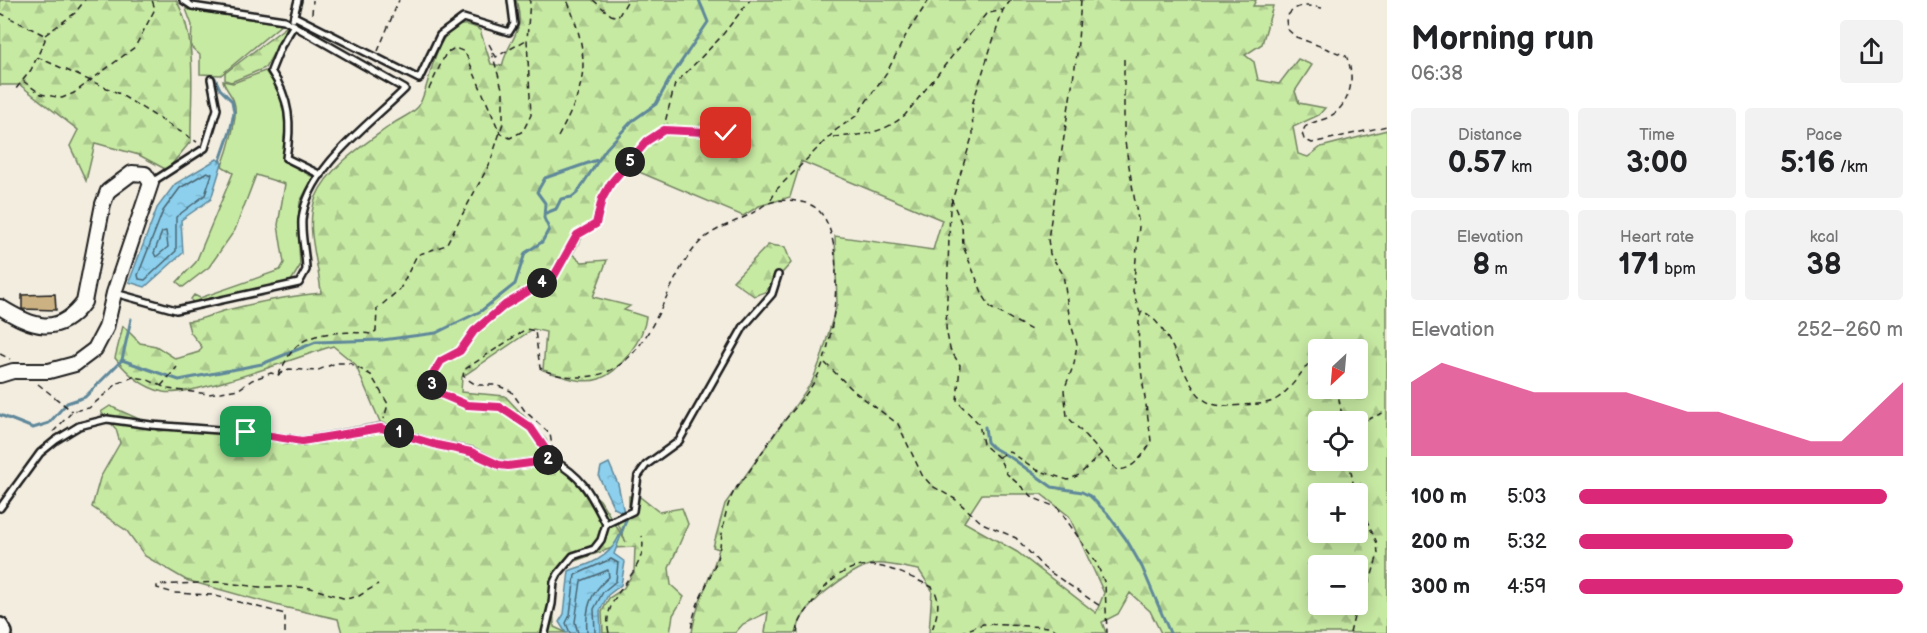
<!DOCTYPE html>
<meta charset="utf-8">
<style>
body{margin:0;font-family:"Balsamiq Sans",sans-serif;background:#f2f2f2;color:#202124;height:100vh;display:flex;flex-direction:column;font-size:22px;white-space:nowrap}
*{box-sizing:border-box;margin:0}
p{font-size:20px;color:#757577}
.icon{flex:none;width:33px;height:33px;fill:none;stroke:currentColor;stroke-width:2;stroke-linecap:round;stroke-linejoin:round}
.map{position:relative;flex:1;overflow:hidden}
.panel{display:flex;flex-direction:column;background:#fff;width:540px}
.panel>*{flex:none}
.needle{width:39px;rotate:206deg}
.controls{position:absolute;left:1308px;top:339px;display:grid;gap:12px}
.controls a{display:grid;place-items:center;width:60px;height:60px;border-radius:6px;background:#fff;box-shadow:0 3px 15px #0003;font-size:30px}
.pin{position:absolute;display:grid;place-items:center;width:51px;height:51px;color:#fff;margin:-26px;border-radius:12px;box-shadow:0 3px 9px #0006}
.km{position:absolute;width:30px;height:30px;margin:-15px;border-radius:50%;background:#222;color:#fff;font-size:16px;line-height:30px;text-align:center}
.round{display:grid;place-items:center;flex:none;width:63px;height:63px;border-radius:6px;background:#f2f2f2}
.summary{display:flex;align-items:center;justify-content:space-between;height:102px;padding:0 24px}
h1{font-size:33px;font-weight:800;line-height:45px}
.metrics{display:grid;grid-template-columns:repeat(3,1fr);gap:9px;height:102px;padding:6px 24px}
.metrics div{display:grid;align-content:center;border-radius:6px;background:#f2f2f2;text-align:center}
.metrics b{font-size:30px;font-weight:800}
.metrics small{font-size:16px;font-weight:400}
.metrics p{font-size:16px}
.chart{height:168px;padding:12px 24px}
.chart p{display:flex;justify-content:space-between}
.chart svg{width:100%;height:108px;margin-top:6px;fill:#db2777;opacity:.7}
ul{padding:0 24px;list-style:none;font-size:20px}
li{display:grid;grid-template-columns:96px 72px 1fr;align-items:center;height:45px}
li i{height:15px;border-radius:8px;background:#db2777}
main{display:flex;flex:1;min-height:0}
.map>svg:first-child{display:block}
</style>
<main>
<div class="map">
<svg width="1387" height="633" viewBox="0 0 1387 633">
<defs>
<pattern id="forest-firs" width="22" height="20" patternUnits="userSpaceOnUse" patternTransform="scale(1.5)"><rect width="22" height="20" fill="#c7eaa3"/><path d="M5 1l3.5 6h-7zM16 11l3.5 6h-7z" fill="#aac88c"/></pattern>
<pattern id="water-ripples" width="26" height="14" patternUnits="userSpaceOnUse" patternTransform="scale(1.5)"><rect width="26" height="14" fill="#8cd0ee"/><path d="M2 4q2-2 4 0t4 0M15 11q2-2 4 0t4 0" fill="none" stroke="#78b2cc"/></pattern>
</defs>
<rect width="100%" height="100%" fill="#f3ede0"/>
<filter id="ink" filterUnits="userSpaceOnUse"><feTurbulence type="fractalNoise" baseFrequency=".0167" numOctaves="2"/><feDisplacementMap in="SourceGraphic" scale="12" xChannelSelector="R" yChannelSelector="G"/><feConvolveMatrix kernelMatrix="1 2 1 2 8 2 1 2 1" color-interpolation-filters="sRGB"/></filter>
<g filter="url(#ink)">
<g fill="#c7eaa3" stroke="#728360" stroke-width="1.5">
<polygon points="186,9 282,24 221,75 200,74 200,55 191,47 192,25"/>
<path d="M265,71C288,98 287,126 282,160L313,177L300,202L298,223L300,266L291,281L193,304L191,299L194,295L200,298L280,270L284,263L278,225L285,184L256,175L235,230L209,267L183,287L177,282L196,262L233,173L222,166C227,153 239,116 234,102C232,95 226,90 223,81L233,83Z"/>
</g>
<g fill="url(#forest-firs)" stroke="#728360" stroke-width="1.5" fill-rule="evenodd">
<path d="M0,0H176C199,39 190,97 191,141L167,170L139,155L95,143L86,181L70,146L78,130L20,85H0Z"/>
<path d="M516,0H1256L1253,6H1273L1262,44L1245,55L1254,62L1258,80L1279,84L1298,59L1312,65L1295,91L1299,103L1325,108L1319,115L1293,127L1298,154L1308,157L1321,147L1387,130V633H1161L1150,611L1130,593L1118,614L1102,622L1106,633H929L932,590L919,570C906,568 886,562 873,564C851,568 794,610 798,633H765L768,612L743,624L735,633H692C696,603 711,578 719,549L713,547L725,504L812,382L821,359L837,304L835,236L933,250L942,220L801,161L790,197L759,206L743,216L625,166L572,254L582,262L607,260L593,297L630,306L624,310L646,317C644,338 620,372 599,379C582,385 559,375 543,370L546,332L533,329L462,377L461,392L505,396L546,440L553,459L600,500L626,542L615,517L629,514V496L640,497L659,512L682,508L688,524L669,568L671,585L684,597L673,615L670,633H603L602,612L609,598L623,589L634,572L635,547L612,548L569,563L553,592L554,627L567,633H342L338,619L283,607L186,580L145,556L127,531L92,507L100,478L120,443L116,429L101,412L110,406L141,420L158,431L212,427L324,441L370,435L384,431L355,364L333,346C300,356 191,398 163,392C142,387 128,374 115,358L123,326L140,343L156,346L176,359L199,352L202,347L190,332L187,321C201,321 214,313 227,310C258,302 289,296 321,293C319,262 304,228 316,197C328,167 365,144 391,125C399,119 412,114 418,107C432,88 435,3 480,30L491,64L502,66C510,35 526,34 516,0ZM1318,350H1358V388H1318ZM1318,422H1358V460H1318ZM982,494H1041L1069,516L1104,593L1096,613L1017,552L964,522ZM1318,494H1358V532H1318ZM1318,566H1358V604H1318Z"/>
<polygon points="286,27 286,31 265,68 231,82 225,80 225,73"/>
<polygon points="768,245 785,247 791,263 765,292 754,296 733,281"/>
</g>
<g fill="url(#water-ripples)" stroke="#5f889a" stroke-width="1.5">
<polygon points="217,159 222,163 211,199 181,220 183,253 145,287 129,282 157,208 175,184"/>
<polygon points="609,463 618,484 624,513 614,508 599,477 601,467"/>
<path d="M625,520H627L614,554L625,562L621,585L608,595L600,611L601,633H566L559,622L564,614L569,571C577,567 583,567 591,563C611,554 619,541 625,520Z"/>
</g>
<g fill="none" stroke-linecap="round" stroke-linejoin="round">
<g stroke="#496470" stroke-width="1.5">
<polygon points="207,172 212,174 205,195 176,217 176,251 145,280 139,279 138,275 163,211 180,188"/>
<polygon points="166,231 168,247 156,257 154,253 162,232"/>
<polyline points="570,633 566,623 570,615 575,575 611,559 618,563 616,581 603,592 594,609 595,633"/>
<path d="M578,633L575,622L581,581L608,570L609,577C590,593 585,608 587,633"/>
</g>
<g stroke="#5f889a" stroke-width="3">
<polyline points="215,78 220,89 232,101 234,112 230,132 220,161"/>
<polyline points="546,213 556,209 561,199 572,197 577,193 606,149 632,121 656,104 669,80 708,22 699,0"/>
<polyline points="122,360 131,319"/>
<polyline points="0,415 33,428 49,423 67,403 85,397 122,360 179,380 262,364 316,342 382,340 436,333 481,311 515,284 525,253 542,242 549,229 544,218 545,203 537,192 545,178 597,160"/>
<polyline points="985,427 987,442 992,447 1013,459 1052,487 1082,492 1090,496 1107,513 1126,539 1142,567 1170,633"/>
</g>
</g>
<polygon fill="#ccb282" stroke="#1c1c1c" stroke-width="1.5" points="55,294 56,310 22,309 22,295"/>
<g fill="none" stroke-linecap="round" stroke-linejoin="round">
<g stroke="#1c1c1c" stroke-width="10">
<g id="service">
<polyline points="294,16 419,79 440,35 463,18 509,32 514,24 511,0"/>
<polyline points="293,19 298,0"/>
<path d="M294,25L281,46L271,71C290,99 292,124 286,158L321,175"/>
<polyline points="152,182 205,148 217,109 211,79"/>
<path d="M115,293L176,310L299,283L306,270C306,253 301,238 302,220C307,168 371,123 405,89L284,20L192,6L183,0"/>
<path d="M0,508L40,453L56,440L79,426L107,419L151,425L246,432L302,441L381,427L437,445L471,451L499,465L508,466L553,460C584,478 590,493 606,524L601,540L594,549L573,556L558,574L554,582L552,604L545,633"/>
<polyline points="606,524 633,511 638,476 646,465 679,441 744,326 772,294 778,275"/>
</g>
</g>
<g stroke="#1c1c1c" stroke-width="18">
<path id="tertiary" d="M0,307C32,327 58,338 84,302L103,204L108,191L132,173L145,174L151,183L147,195L114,293L106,328L95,349L75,364L49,371H13L0,375"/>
</g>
<g stroke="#1c1c1c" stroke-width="20">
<polyline id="secondary" points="0,626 4,633"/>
</g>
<g stroke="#1c1c1c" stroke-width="1.5" stroke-dasharray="6 4.5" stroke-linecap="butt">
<polyline points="593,0 611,15 618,17 628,0"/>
<polyline points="1011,0 1003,10 972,105 973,134 950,207 946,328 950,349 960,365 957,401 979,424 983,444 999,458 1007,474 1034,498 1058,508 1097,564 1105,584 1107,633"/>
<path d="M1081,0L1077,54L1048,239L1050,254L1063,274L1070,321L1077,344L1074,364L1064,390L1067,416L1116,469C1131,473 1145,453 1151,442C1149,415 1131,331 1142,311C1175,326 1183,393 1210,403C1219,407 1233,406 1242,405C1255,404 1268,405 1278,398C1295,386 1304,366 1318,353"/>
<path d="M1322,8C1306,5 1296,3 1286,18L1287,29L1296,37L1346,56C1357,78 1350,107 1327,118C1319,121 1312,122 1305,127L1302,133L1304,139L1312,143L1387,126"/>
<polyline points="0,13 44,35 45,40 31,70 15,90"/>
<polyline points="312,14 313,0"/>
<polyline points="45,35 75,13 85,0"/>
<polyline points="489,44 496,57 526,40"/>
<polyline points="378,51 399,0"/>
<polyline points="37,57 118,93 197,142"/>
<polyline points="1124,59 1124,136 1139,226 1133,291 1140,313"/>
<polyline points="23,81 41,94 62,98 74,93 135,47 155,9 152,0"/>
<polyline points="429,89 446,53 455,48 465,52 500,133 510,138 523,131 531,115 527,40 530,0"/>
<polyline points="663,130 675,84 720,38 750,0"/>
<path d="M558,137C588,82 591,59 567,0"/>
<path d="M834,137C863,135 882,134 905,115L986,14L1002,10"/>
<polyline points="951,198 962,225 963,246 983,295 991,308 1033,331"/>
<polyline points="771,200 777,189 836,130 856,116 887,72 907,33 929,0"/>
<polyline points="0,354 10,359"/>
<polyline points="825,363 855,392 898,424 922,475 932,486 955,499 982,523 1016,538 1044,568 1103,608"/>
<path d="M278,375C283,367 287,357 293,350C309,330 348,331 371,334L376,331L377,309L400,289L417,255L446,245L490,163L503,123V92L492,53"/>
<polyline points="38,384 72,411"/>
<polyline points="161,386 177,367"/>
<polyline points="1337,388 1343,422"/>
<polyline points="1358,424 1387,411"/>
<polyline points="53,432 73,411 89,408 118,383 133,377 146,379 168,389 209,394 239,389 252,380 271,373 278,375 289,369 316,371 336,363 350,363 371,375 388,404 384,419"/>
<polyline points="548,451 531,428 500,407 467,405 441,394 433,386 432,376 441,361 460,351 474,331 505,305 554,276 577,235 596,224 602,199 611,183 647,141 664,130 726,133"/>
<path d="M553,452L550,434L525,411L511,391L496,385H476L463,376L464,370L526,329L535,331L540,368C552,375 565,377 579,377C654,377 659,284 700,242C717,225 744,221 763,206C774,198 798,199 811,205C851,224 835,343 818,375C807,396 791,412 777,430C766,446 755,463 744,479C721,500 725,535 716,562C707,589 693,604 691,633"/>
<polyline points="999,457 1009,451 1037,470 1068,480 1079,475 1101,454"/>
<polyline points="1349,460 1355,494"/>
<polyline points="285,633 285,614 212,595 174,593 157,588 157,585 217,582 260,587 298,587 311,588 346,599 359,596 378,584"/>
<path d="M609,633C599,593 650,574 642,536"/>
<path d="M797,633C798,620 807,611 814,601C852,548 884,564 932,587C943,601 936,618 931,633"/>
<polyline points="960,633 983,624 1051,627 1060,633"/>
<polyline points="1350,633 1356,609 1372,575 1378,554 1377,543 1358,501"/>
</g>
<use href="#service" stroke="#fdfcf7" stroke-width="5"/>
<use href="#tertiary" stroke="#fdfcf7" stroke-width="14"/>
<use href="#secondary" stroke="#fdfcf7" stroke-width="15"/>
</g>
</g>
<g fill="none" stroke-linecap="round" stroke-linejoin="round" filter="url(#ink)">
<g stroke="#fff" stroke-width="12">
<polyline id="route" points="246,432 302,441 381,428 437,445 471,452 499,465 508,466 553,460 531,428 500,407 467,405 441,394 432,386 432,376 441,361 460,351 474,331 505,305 554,276 577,235 596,224 602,199 611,183 647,141 664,130 726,133"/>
</g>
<use href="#route" stroke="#db2777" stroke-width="8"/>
</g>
</svg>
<div class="controls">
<a><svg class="needle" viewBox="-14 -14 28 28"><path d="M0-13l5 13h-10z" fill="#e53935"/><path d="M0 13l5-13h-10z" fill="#757577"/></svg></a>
<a><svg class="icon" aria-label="locate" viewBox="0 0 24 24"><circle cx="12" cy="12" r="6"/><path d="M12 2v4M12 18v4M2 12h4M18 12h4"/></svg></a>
<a>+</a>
<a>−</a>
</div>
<div class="pin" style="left:246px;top:432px;background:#1e9e55"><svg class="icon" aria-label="arrive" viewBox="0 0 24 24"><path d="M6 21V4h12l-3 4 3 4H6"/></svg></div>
<div class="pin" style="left:726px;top:133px;background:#d93025"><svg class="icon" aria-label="check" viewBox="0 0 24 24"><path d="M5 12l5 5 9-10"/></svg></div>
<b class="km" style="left:399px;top:433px">1</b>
<b class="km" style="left:548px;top:460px">2</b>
<b class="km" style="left:432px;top:385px">3</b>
<b class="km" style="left:542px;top:283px">4</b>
<b class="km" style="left:630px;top:162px">5</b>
</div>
<section class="panel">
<div class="summary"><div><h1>Morning run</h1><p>06:38</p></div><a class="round"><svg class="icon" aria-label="share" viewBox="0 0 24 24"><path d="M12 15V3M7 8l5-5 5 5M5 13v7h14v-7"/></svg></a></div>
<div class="metrics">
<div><p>Distance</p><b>0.57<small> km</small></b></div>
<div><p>Time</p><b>3:00</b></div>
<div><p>Pace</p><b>5:16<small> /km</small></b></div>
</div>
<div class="metrics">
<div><p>Elevation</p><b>8<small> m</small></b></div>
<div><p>Heart rate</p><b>171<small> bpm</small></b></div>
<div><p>kcal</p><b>38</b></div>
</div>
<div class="chart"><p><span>Elevation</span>252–260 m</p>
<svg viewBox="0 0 160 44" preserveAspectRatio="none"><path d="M0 44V14L10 6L20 10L30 14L40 18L50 18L60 18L70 18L80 22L90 26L100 26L110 30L120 34L130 38L140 38L150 26L160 14V44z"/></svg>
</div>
<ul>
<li><b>100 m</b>5:03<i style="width:95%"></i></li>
<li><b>200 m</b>5:32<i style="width:66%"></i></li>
<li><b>300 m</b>4:59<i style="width:100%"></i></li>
</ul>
</section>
</main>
